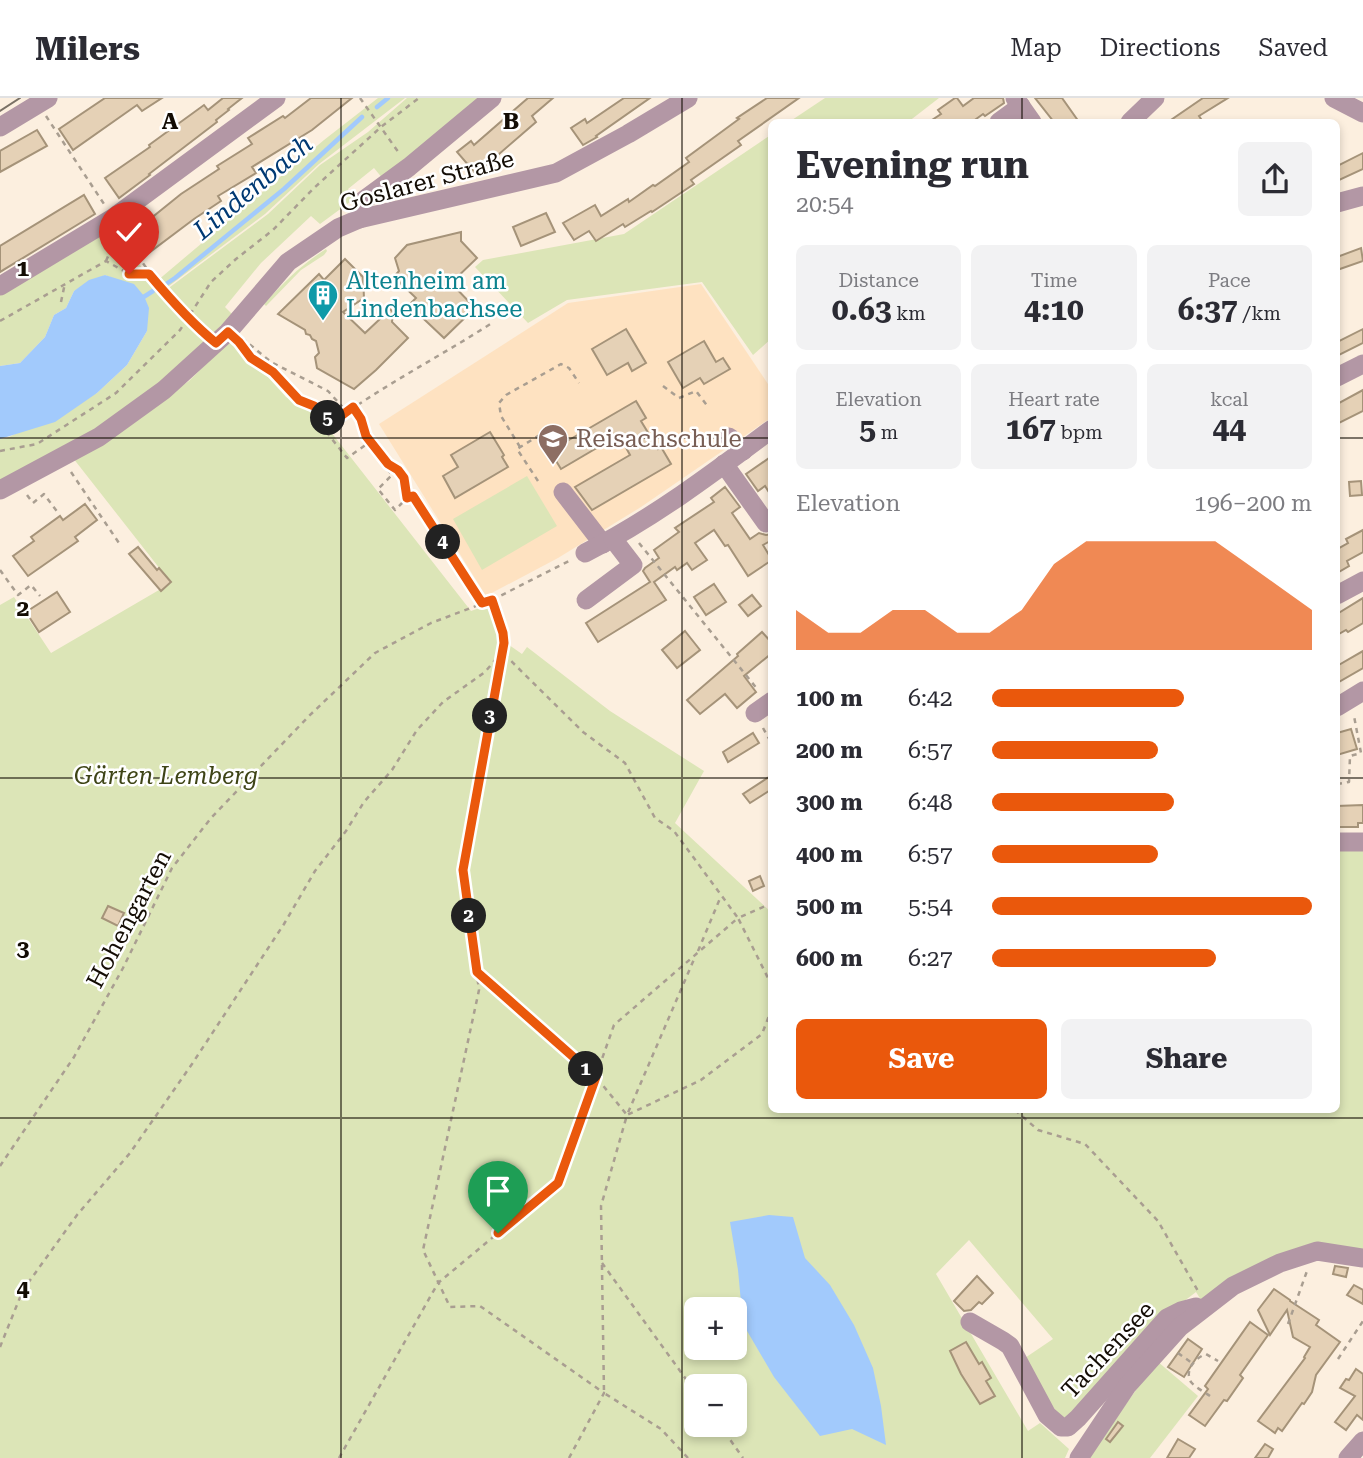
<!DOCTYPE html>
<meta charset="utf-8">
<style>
body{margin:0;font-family:"Roboto Serif",serif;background:#f2f2f3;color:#2b2b33;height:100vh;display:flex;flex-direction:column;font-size:26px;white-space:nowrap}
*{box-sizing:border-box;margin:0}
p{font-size:23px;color:#7c7c81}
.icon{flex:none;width:38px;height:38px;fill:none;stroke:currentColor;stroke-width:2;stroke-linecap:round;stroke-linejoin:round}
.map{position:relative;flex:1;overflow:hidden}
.drawer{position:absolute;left:768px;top:21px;width:572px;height:994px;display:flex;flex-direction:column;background:#fff;border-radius:10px;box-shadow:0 4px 10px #0003}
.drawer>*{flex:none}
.buttons{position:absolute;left:684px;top:1199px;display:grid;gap:14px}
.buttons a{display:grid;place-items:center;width:63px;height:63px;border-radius:10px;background:#fff;box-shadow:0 4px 10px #0003;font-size:35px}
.pin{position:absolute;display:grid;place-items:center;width:60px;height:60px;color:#fff;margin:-72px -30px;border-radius:50% 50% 50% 0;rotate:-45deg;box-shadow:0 0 7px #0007}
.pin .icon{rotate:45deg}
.km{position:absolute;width:35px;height:35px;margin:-18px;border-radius:50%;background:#222;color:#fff;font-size:19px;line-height:35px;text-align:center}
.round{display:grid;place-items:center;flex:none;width:74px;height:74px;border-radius:10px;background:#f2f2f3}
.head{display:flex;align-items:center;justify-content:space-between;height:119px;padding:0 28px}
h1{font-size:38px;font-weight:700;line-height:52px}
.stats{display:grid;grid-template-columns:repeat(3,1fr);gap:10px;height:119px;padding:7px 28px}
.stats div{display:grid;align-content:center;border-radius:10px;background:#f2f2f3;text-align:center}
.stats b{font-size:30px;font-weight:700}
.stats small{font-size:19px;font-weight:400}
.stats p{font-size:19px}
.chart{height:196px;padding:14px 28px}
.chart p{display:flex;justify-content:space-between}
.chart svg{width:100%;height:126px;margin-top:7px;fill:#ea580c;opacity:.7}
.primary-button{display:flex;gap:14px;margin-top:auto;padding:14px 28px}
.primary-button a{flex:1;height:80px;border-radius:10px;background:#ea580c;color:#fff;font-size:28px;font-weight:700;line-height:80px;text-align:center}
.primary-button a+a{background:#f2f2f3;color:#2b2b33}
ul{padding:0 28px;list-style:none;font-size:23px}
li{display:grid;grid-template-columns:112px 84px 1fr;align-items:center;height:52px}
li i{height:18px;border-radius:9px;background:#ea580c}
header{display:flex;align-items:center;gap:42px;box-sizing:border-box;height:98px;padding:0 35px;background:#fff;border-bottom:2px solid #e1e1e2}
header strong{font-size:33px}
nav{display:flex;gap:38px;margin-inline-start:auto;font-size:24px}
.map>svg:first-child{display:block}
</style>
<header>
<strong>Milers</strong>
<nav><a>Map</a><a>Directions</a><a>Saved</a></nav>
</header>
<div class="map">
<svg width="1363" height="1360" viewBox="0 0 1363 1360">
<rect width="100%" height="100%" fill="#fcefdf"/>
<polygon fill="#fee2c1" points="701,186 772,292 772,319 641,409 558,460 486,498 379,326 568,205"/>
<g fill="#dce5b7" fill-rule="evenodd">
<polygon points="378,0 405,0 319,66 265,116 165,191 157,183 324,42"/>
<polygon points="407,0 479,0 383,81 374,70 348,91 354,101 320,126 311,118 261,165 225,209 234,218 216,241 166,192 268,116 320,67 368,34"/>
<polygon points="825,0 939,0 908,24 789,24"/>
<polygon points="772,36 772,240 753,257 702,184 567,202 528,225 475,169 483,162 624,136"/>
<polygon points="114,128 148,179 170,207 211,245 97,336 0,386 0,341 7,340 97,295 127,267 147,233 115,181 105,177 74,193 66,210 54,217 45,239 20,265 0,268 0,194"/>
<path d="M326,151L327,153L324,157L301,172L266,208L264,206C283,185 302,166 326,151Z"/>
<path d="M232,240L255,270L267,278L286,299L320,320L471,513L488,507L502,542L522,556L527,549L610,613L704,673L675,725L772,815V1012H1337V750H1363V1160L1317,1153L1201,1202L1196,1194L1166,1217L1068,1329L1019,1264L1053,1241L969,1142L936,1176L1028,1333L1040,1325L1069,1351L1065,1360H0V507L14,499L51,555L171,485L73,360L189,283ZM696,1211H735V1250H696ZM696,1288H735V1326H696Z"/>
<polygon points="527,378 557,428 482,472 453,421"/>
<polygon points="1157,1263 1198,1298 1150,1360 1087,1360"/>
</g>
<g fill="#a2cafc">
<polygon points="105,177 134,186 144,198 149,210 147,233 127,267 97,295 55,324 0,341 0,268 20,265 45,239 54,217 66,210 74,193 89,182"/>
<polygon points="769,1117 793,1119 805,1160 830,1187 854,1227 873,1270 881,1308 886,1347 852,1331 820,1338 774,1279 743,1226 738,1172 730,1124"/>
</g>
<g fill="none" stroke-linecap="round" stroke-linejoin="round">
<g stroke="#a2cafc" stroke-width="4.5">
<polyline points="377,9 388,0"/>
<polyline points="166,186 175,180 284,91 362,19"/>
<polyline points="142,200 153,193"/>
</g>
</g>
<g fill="#e5d1b6" stroke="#a59379" stroke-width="2">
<polygon points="105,0 162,0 142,13 137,7 73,52 59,31"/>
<polygon points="223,0 242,0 228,11 229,12 216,22 217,24 149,76 150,77 119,100 105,80 150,49 149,47 204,7 208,12"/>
<polygon points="311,0 352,0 312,32 252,69 256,75 218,98 221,103 194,121 150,154 134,134 181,96 219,71 217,68 252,46 248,40 283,18 285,20"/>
<polygon points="528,0 553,0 532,18 536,24 476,76 457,54 471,43 474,47"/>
<polygon points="624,0 650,0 596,38 597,39 583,47 571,30 585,21 587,25"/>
<polygon points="767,0 799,0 738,43 741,47 691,82 694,86 652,114 651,113 625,129 623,126 596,143 589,133 574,142 563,125 595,107 601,118 628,101 629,104 653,87 655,88 689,64 686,60 739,21 737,20"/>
<polygon points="955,0 957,0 963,8 974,0 1003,0 1004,5 985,18 983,16 972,24 929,24 941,16 938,12"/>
<polygon points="1035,0 1062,0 1079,24 1054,24"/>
<polygon points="1203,0 1228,0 1199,18 1203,24 1168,24"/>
<polygon points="37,32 47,48 0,74 0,53"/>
<polygon points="1363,55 1363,71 1337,83 1337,68"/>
<polygon points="84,97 95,116 0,174 0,148"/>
<polygon points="546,115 555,134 521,148 513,129"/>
<polygon points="461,134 461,143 477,160 451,185 475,210 444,240 409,207 416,200 394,179 399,173 395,160 407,147"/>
<polygon points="1361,150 1363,163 1337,172 1337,159"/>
<polygon points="345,161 363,179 364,200 343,214 365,235 381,220 382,214 388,209 393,214 392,224 408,240 376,272 354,291 317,270 315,259 319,255 316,243 312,241 310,237 306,236 305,232 278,216 319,176 324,182"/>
<polygon points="626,231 646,265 632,273 628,265 607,277 592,251"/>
<polygon points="1363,231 1363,245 1337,258 1337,244"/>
<polygon points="704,243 716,264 723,260 730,271 704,286 700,280 683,290 668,264"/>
<polygon points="1363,292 1363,313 1337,326 1337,306"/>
<polygon points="636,303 646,320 641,323 658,351 661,349 671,366 592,412 575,389 630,357 619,337 561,371 550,353"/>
<polygon points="490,334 504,357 502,359 508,369 455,400 443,378 458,369 451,357"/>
<polygon points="772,358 772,399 765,388 758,393 746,376"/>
<polygon points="1361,383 1362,397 1350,398 1349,384"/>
<polygon points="725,389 740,409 732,415 750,441 759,435 766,437 772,436 772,442 763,447 772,462 748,478 728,447 725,448 714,432 695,445 707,462 692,472 687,465 677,472 675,469 654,484 666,502 598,544 586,525 650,484 643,473 645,470 659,460 654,452 679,434 675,430 714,404 711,400"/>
<polygon points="85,406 97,422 75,439 78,443 28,478 13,458 34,443 31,439 60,418 63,422"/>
<polygon points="1363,432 1363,454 1347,463 1349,468 1337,475 1337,446 1339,450 1348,445 1346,441"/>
<polygon points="138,449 157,472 159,470 171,484 161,493 129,456"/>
<polygon points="714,486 726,504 706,517 694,499"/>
<polygon points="57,494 70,514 39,534 26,514"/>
<polygon points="752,497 761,508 748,518 739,507"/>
<polygon points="1363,500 1363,525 1348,534 1346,532 1337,537 1337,516"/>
<polygon points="685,533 700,552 677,570 662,552"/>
<polygon points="762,534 772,545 772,555 744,578 756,594 737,610 725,596 700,616 687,602 738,558 737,556"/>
<polygon points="1363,553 1363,570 1337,585 1337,568"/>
<polygon points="1351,631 1357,651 1337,657 1337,635"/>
<polygon points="753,635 759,645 728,664 723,654"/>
<polygon points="772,677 772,691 750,705 743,696"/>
<polygon points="1363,707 1363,725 1358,725 1358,729 1337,729 1337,708"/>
<polygon points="760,778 764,788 753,793 749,783"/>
<polygon points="108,808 124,815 118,828 102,820"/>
<polygon points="1335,1168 1348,1170 1346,1179 1333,1176"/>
<polygon points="977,1178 993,1195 982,1206 979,1204 971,1212 964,1213 954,1203"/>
<polygon points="1354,1187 1363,1192 1363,1206 1347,1197"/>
<polygon points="1274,1191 1290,1202 1290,1203 1319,1222 1316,1227 1340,1244 1316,1277 1312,1294 1304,1306 1302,1305 1282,1333 1278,1330 1275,1335 1258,1323 1305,1260 1304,1259 1310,1249 1293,1239 1287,1212 1270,1237 1258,1212"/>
<polygon points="1250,1224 1268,1237 1240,1277 1243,1280 1227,1303 1224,1302 1205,1328 1189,1317 1208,1291 1205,1288"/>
<polygon points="1188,1241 1202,1251 1184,1279 1168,1269"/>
<polygon points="966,1244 979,1266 982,1264 991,1280 986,1283 995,1298 980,1306 961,1276 950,1253"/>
<polygon points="1356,1271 1363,1276 1363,1322 1357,1317 1346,1332 1335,1324 1355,1298 1340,1290 1346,1281 1349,1282"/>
<polygon points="1118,1324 1123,1328 1110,1344 1106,1341"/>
<polygon points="1178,1341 1195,1351 1189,1360 1167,1360"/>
<polygon points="1265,1346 1273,1351 1268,1360 1255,1360"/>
</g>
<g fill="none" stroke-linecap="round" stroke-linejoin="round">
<g stroke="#a99e91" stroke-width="2.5" stroke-dasharray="5 5" stroke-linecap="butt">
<polyline points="360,0 399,55"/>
<polyline points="46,18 104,106"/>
<path d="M121,132C145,170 170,205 204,235"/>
<polyline points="106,163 117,137"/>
<polyline points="61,204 65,185"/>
<polyline points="0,223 106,163 129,176 149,176"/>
<polyline points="242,240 271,264 328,293 347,314"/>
<polyline points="239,244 251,260 273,274 290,294 299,302 314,308 333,325"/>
<polyline points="663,288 679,300 696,293 709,310"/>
<polyline points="353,310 361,321 366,338 388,366 398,372 403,380 407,400"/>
<polyline points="520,349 501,318 499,305 506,297 561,266 569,270 579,285"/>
<polyline points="0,353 37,346 116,295 180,232 211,184 236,161 273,132 314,90 381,29 419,0"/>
<polyline points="71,374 121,448"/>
<polyline points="538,383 517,351 551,330"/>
<polyline points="27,397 33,405 44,396 59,416"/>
<polyline points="639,445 758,592"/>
<polyline points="0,472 18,497 31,487 40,498"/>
<path d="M482,505L413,398L407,400L395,412L378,391L392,377L367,346L347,360L324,331C376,291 436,261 492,225"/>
<polyline points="763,630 772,646"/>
<polyline points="1337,686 1349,684 1350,658 1361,655 1354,618"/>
<polyline points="698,853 721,798"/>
<polyline points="477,875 596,979 627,1017 695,859"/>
<polyline points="1015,1012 1038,1032 1085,1046 1158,1123 1198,1193"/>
<polyline points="0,1068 74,959 123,870 172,770 211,720 309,618 375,555 431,525 492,502 571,462"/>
<polyline points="602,1165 696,1295"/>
<polyline points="1288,1226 1307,1173"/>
<polyline points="0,1249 23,1192 77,1117 130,1055 192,966 284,826 315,773 346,733 364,704 392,672 417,632 443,604 485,574 502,554 504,545 503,535 492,502"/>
<polyline points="1178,1255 1192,1265"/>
<polyline points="1338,1261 1363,1223"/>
<path d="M1210,1298C1204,1294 1195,1289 1191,1284C1184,1272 1195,1260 1206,1256L1218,1263"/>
<polyline points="719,1326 743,1360"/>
<polyline points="339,1360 438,1185 558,1085 614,927 738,820 772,888"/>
<polyline points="569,1360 604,1295 480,1208 450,1209 423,1152 479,892 463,772 502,554 583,634 625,665 655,720 674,733 738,820 772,805"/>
<polyline points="688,1360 661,1331 604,1295 601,1108 627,1017 701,982 762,936 772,910"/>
</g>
<g stroke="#b397a5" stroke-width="19">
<polyline points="1015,0 1032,24"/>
<polyline points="1334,0 1363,15"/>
<polyline points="999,24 1021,8"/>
<polyline points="1130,24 1155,0"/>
<polyline points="0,29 48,0"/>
<polyline points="1337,105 1363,98"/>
<polyline points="359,121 364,102 409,69 492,0"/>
<polyline points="0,188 113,120 276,0"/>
<polyline points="1337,279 1363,266"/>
<polyline points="729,339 743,353"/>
<polyline points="724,366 766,425"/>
<polyline points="0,392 99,339 164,292 228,234 288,164 338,130 359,121 556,75 628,36 688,0"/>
<polyline points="563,394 603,446"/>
<path d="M585,455C652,421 712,376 772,331"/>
<polyline points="1337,497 1363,483"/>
<polyline points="586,502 633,467 613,441"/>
<polyline points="1337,609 1363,593"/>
<polyline points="755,615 772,603"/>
<polyline points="1337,744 1363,744"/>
<polyline points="970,1224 1003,1243 1010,1248 1047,1317 1061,1329 1068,1329 1078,1320 1167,1220 1181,1213 1196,1209"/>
<polyline points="1079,1360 1127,1288 1180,1229 1233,1188 1280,1165 1317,1153 1363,1160"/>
<polyline points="1348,1360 1363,1343"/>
</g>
<polyline stroke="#7a7165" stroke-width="2" points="0,13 20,0"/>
</g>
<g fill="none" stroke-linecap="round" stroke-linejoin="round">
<g stroke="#fff" stroke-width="14">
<path id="route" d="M129,176H149C170,201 191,225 216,245L228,234L239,244L251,260L273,274L299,302L314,308L333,324L353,309L361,321L366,338L388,366L398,372L404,380L407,400L413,398L482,505L492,502L503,535L504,545L463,772L477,874L596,979L558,1085L498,1135"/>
</g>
<use href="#route" stroke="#ea580c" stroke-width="9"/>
</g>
<path fill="none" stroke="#130c04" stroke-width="2" stroke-opacity="0.55" d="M341,0V1360M682,0V1360M1022,0V24M0,340H772M1337,340H1363M0,680H772M1337,680H1363M1022,1012V1360M0,1020H1363"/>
<defs>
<g id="building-pin" transform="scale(1.575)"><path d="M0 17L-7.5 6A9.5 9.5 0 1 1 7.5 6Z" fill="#0f9aa8" stroke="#fff"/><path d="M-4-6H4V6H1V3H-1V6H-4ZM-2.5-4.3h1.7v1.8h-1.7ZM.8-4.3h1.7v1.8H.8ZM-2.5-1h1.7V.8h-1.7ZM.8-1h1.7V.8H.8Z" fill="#fff"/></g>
<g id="school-pin" transform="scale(1.575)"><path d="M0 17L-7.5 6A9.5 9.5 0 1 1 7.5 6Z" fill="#8d6e63" stroke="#fff"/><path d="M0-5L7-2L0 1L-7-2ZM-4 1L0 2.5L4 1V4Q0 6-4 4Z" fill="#fff"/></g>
</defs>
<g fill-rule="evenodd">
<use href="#building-pin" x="323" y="197"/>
<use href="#school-pin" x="553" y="341"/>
</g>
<g text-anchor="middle" stroke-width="5" stroke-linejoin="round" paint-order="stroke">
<g font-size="24" fill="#130c04" stroke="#fff">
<text transform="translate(427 83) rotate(-15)" y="8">Goslarer Straße</text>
<text transform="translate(129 821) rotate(-62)" y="8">Hohengarten</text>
<text transform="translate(1108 1252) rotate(-47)" y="8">Tachensee</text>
</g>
<g font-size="24" fill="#0d838f" stroke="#fff" text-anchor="start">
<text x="346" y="191">Altenheim am<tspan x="346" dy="28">Lindenbachsee</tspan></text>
</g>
<g font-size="24" fill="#785e54" stroke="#fff" text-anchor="start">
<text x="576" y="349">Reisachschule</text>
</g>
<g font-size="24" font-style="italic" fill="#3e4416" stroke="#fff">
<text x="166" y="686">Gärten Lemberg</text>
</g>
<g font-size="26" font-style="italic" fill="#003973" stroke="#fff">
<text transform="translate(253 89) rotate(-40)" y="9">Lindenbach</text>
</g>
</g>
<g font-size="23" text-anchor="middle" font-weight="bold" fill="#130c04" stroke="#fff" stroke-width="5" stroke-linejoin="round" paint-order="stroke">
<text x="170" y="31">A</text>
<text x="511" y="31">B</text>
<text x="23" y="178">1</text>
<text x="23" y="518">2</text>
<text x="23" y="858">3</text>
<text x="23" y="1198">4</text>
</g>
</svg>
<div class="buttons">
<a>+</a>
<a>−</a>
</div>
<div class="pin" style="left:498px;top:1135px;background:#1e9e55"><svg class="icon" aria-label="arrive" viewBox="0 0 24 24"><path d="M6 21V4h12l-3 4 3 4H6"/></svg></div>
<div class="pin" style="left:129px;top:176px;background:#d93025"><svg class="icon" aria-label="check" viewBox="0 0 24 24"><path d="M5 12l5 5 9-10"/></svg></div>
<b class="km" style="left:586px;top:971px">1</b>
<b class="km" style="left:469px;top:818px">2</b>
<b class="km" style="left:490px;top:618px">3</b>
<b class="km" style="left:443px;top:444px">4</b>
<b class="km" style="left:328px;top:320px">5</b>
<section class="drawer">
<div class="head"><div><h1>Evening run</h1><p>20:54</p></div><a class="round"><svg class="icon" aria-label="share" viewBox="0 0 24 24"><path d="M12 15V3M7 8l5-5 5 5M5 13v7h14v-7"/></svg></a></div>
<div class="stats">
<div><p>Distance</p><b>0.63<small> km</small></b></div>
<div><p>Time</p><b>4:10</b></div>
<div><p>Pace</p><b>6:37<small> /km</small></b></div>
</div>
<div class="stats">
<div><p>Elevation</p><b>5<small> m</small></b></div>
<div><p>Heart rate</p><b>167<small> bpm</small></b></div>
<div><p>kcal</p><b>44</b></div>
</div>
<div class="chart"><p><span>Elevation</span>196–200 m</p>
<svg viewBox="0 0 160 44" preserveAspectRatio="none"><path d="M0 44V30L10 38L20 38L30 30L40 30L50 38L60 38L70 30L80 14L90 6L100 6L110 6L120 6L130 6L140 14L150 22L160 30V44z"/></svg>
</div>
<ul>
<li><b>100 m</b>6:42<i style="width:60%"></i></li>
<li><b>200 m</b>6:57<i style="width:52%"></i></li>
<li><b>300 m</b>6:48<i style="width:57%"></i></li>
<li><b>400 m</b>6:57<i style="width:52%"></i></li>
<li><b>500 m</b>5:54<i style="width:100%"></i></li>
<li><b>600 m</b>6:27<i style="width:70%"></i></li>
</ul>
<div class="primary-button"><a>Save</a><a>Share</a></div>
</section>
</div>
